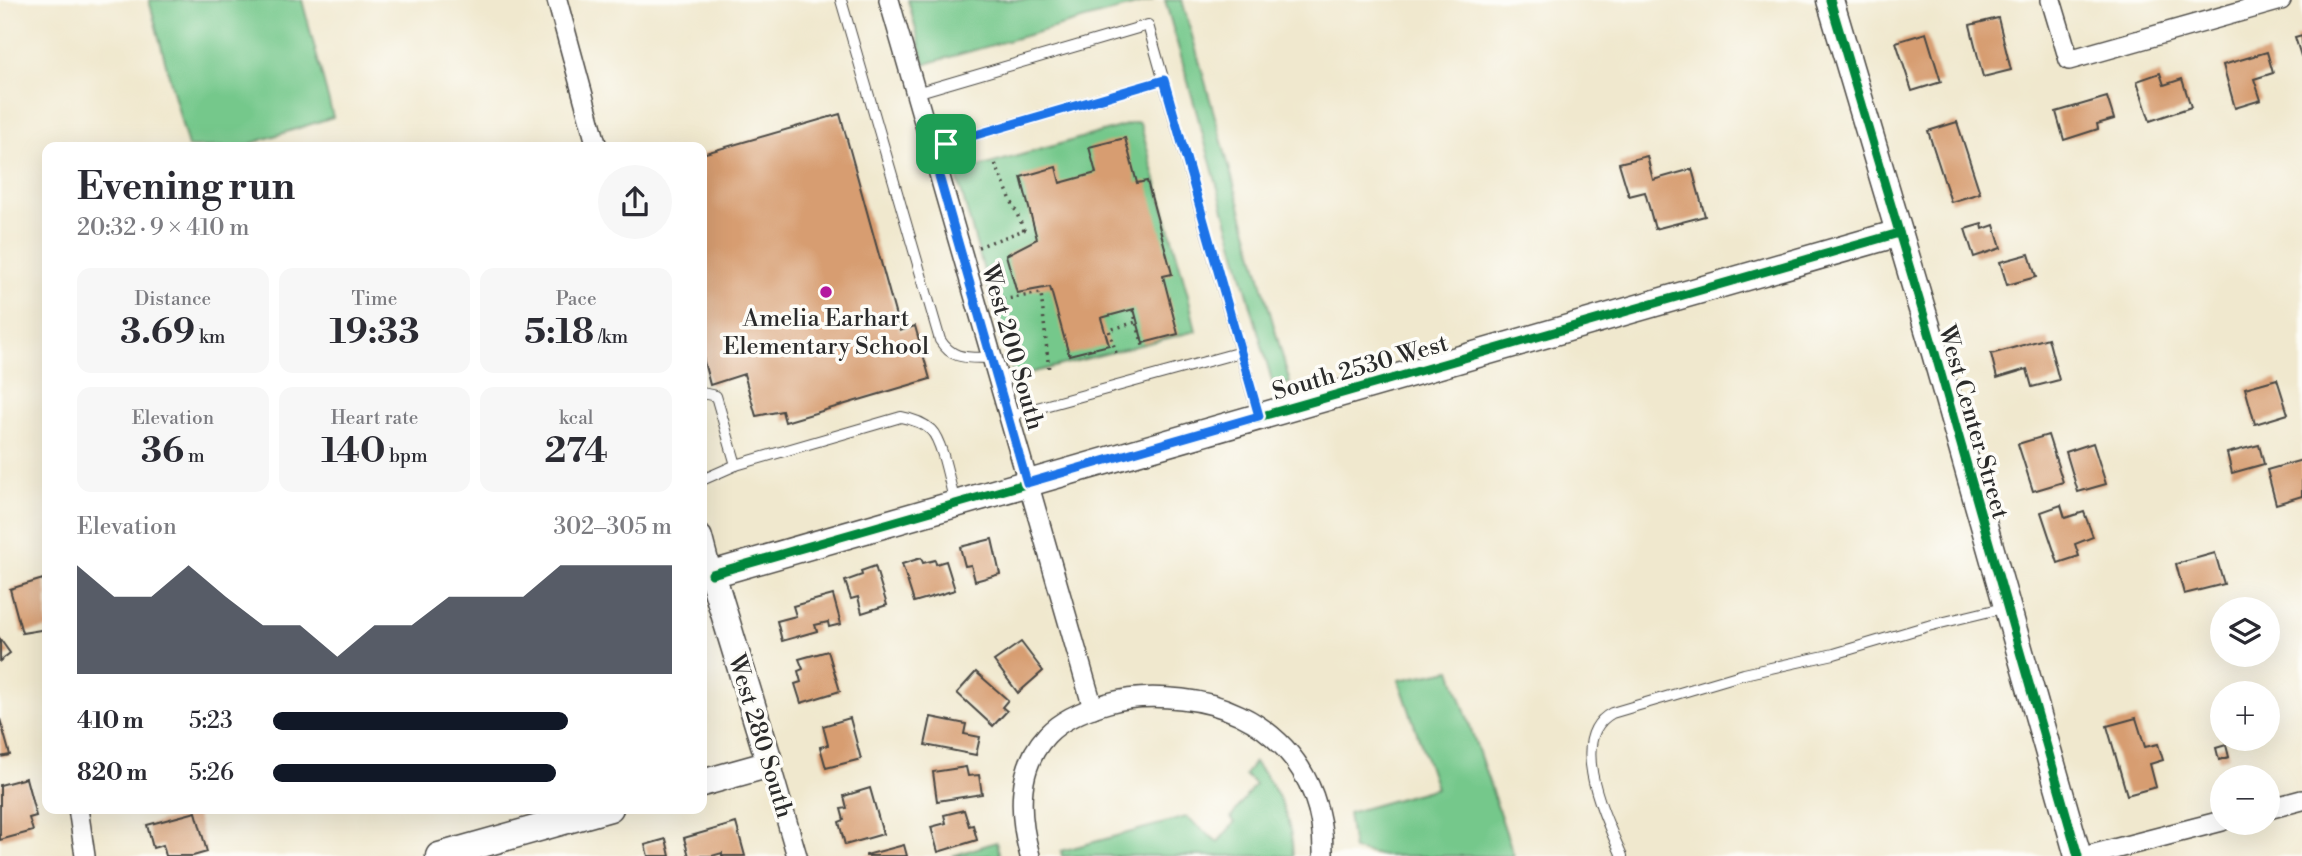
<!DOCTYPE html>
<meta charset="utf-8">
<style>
body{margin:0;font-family:"Libre Bodoni",serif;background:#f7f7f7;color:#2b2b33;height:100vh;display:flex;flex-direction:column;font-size:26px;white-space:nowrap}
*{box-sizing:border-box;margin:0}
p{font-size:23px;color:#7c7c81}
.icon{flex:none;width:38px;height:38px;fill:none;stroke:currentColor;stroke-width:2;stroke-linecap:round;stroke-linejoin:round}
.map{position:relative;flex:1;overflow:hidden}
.sheet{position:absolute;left:42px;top:142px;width:665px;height:672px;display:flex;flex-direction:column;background:#fff;border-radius:14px;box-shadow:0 7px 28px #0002}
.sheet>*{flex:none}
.fabs{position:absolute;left:2210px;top:597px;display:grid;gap:14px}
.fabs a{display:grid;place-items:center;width:70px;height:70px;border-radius:50%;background:#fff;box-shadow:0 7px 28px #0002;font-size:35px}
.pin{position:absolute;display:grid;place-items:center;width:60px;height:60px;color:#fff;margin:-30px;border-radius:14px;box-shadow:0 4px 10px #0006}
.round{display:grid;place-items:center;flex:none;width:74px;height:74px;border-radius:37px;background:#f7f7f7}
.summary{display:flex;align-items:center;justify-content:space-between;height:119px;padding:0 35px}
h1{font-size:38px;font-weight:700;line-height:52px}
.stats{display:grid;grid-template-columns:repeat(3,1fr);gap:10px;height:119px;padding:7px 35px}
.stats div{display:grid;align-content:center;border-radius:14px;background:#f7f7f7;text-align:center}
.stats b{font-size:35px;font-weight:700}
.stats small{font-size:19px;font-weight:400}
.stats p{font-size:19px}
.chart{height:196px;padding:14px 35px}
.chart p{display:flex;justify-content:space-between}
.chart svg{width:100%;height:126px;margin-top:7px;fill:#111827;opacity:.7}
ul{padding:0 35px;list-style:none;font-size:23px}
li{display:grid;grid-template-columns:112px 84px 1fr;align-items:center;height:52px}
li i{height:18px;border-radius:9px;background:#111827}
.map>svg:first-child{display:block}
</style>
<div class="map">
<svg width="2302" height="856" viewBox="0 0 2302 856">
<rect width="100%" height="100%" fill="#fdfcf7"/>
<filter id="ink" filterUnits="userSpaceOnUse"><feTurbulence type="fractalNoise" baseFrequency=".0143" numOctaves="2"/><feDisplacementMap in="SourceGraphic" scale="14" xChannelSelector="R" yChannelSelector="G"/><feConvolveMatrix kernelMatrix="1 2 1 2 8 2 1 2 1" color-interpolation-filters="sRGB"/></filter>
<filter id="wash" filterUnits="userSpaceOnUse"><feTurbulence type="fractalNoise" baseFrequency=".00686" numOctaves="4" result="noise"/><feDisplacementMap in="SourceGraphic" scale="28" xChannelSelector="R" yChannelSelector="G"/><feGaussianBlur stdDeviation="1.57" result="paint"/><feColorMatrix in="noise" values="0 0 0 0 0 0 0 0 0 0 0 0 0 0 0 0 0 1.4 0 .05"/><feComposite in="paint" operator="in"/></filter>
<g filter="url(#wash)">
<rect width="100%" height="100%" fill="#f0e8ce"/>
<g fill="#74c88b" stroke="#507a5b" stroke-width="2">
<polygon points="149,0 302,0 333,117 240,147 188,147"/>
<polygon points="908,0 1153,0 925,64"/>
<polygon points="1165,0 1182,0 1290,383 1274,388"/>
<polygon points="1137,122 1140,123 1188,295 1196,331 1014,377 957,176 958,173"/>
<polygon points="1451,670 1514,856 1384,856 1353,850 1348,813 1436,788 1399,680"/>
<path d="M1254,762C1278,788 1292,820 1293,856H1062L1061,851L1186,817L1218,842L1235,822L1231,818L1255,784L1245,775Z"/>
<polygon points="996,842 1000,856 952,856"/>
</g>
<g id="blocks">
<g fill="#d79d71">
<polygon points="1998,18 2011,70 1983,77 1970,25"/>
<polygon points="1926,33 1941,82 1912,91 1896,42"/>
<polygon points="2302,35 2302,56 2301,56 2295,37"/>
<polygon points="2267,52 2273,73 2254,79 2261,100 2235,108 2223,65"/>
<polygon points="2160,73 2164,85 2182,79 2191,107 2150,121 2137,81"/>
<polygon points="2107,97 2114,119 2097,124 2098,129 2064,140 2056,112"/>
<polygon points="840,114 900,331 915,326 930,379 785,422 782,411 756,416 744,374 710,385 702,354 702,154"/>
<polygon points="1957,122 1980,193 1951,202 1928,131"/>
<polygon points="1125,138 1137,183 1147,181 1172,274 1163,276 1178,334 1143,343 1134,309 1101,318 1109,345 1069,355 1050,287 1017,293 1006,255 1037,239 1021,177 1056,167 1060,183 1096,173 1089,147"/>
<polygon points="1647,156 1653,180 1692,169 1705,216 1655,229 1645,192 1629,196 1619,163"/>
<polygon points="1982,224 1983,229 1994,225 2001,248 1974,257 1965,229"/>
<polygon points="2029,254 2036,277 2007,285 2000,262"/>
<polygon points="2048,338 2059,380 2032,387 2027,369 1997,378 1991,354"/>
<polygon points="2277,379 2288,414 2255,424 2245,388"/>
<polygon points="2048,435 2063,482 2033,491 2018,444"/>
<polygon points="2093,443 2106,484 2078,492 2066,452"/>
<polygon points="2259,445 2264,464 2232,473 2227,453"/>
<polygon points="2302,460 2302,496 2276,504 2267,470"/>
<polygon points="2061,505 2065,518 2084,512 2093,537 2075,544 2079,556 2058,563 2041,512"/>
<polygon points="992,539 1000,574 975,581 971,565 965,566 960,547"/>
<polygon points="2215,553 2224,584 2184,594 2176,564"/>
<polygon points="921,558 923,563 935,560 936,564 946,561 955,590 914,602 902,564"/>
<polygon points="875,566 887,605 862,613 858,597 851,599 845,581 862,575 861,571"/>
<polygon points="43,579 47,593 47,629 22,633 10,589"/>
<polygon points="833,595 841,624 829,627 828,622 815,625 817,631 782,641 777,621 796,616 793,606"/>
<polygon points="0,639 10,653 0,661"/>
<polygon points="1021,642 1043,671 1018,693 994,661"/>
<polygon points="828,651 840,691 801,703 795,684 801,682 798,671 803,669 799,659"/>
<polygon points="976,672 1008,700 1002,707 1007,711 993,726 957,693"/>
<polygon points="931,717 966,724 964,734 980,737 976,755 925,745"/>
<polygon points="850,718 861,759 826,768 820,747 828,745 823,726"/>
<polygon points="2136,718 2145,747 2158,744 2163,760 2150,764 2156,787 2127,795 2107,726"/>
<polygon points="0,719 10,755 0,757"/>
<polygon points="2226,745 2229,757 2219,760 2216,748"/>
<polygon points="966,767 968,776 979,775 982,794 937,801 933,772"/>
<polygon points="26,778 36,816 29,818 33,831 0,840 0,785"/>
<polygon points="870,788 883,834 845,845 839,822 844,820 841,809 847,808 844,796"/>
<polygon points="964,810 969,826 973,825 977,840 938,852 931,827 946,823 944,815"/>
<polygon points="196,812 207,852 193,856 166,856 163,845 153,848 147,825"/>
<polygon points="736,823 745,856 722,856 722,853 712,856 689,856 684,838"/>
<polygon points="666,839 670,856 648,856 645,845"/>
<polygon points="904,845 907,856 866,856 866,855"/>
</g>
</g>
</g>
<g filter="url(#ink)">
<use href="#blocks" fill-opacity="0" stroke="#494743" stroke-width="2"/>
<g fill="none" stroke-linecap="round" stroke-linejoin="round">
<g stroke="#494743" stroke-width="12">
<g id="lane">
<path d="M841,0L940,340C953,361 969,357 991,358"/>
<polyline points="916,93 1148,25 1258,414"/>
<polyline points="931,148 1164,80"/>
<path d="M702,393L716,396L736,465L901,417C912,419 922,422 931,430C943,442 950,486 955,503"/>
<polyline points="1008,416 1241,352"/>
<polyline points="702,480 736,465"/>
<path d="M1622,856C1607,821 1565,738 1612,713L1744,674L1834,654L1928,626L2007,607"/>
</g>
</g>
<g stroke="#494743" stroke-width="22">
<g id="street">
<polyline points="557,0 597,147"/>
<polyline points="889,0 1093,708"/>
<polyline points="2051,0 2069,60 2281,0"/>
<polyline points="702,536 712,574"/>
<polyline points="770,764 797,856"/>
<polyline points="78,808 85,856"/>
<polyline points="2268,809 2302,800"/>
<path d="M1030,856C1019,816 1016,768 1047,735C1062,719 1087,709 1108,703C1132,696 1157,696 1182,699C1266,708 1325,769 1323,856"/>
<polyline points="2087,856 2222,821"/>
</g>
</g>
<g stroke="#494743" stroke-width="29">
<g id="secondary">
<polyline points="1830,0 1935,353 2078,856"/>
<polyline points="702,783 770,764 712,574 1899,233"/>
<polyline points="439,856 610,808"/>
</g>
</g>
<g stroke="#494743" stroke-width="3.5" stroke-dasharray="2 5" stroke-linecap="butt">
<polyline points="978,247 1024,230 994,161"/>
<polyline points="996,301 1041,293 1049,371"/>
<polyline points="1133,310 1143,346"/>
<polyline points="1116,353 1109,330 1136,322"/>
</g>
<use href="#lane" stroke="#fff" stroke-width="10"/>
<use href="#street" stroke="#fff" stroke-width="19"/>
<use href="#secondary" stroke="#fff" stroke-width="26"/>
<g stroke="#fdfcf7" stroke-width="13">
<g id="cycleway">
<polyline points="1830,0 1935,353 2078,856"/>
<polyline points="712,574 1899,233"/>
</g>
</g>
<use href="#cycleway" stroke="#00873e" stroke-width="9"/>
</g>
</g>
<g fill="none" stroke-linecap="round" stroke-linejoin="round" filter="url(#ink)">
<g stroke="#fff" stroke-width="14">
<polygon id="route" points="1164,80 1259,416 1027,483 931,148"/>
</g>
<use href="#route" stroke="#1a73e8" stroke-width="9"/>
</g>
<circle fill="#b5179e" stroke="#fdfcf7" stroke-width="2.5" cx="826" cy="292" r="7"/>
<g text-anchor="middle" stroke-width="7" stroke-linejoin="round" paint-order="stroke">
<g font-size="24" fill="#2b2b2b" stroke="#fdfcf7">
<text x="826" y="326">Amelia Earhart<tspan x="826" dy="28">Elementary School</tspan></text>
</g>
<g font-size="24" fill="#2b2b2b" stroke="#fdfcf7">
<text transform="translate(1013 347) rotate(74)" y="8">West 200 South</text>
<text transform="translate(1360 367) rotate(-16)" y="8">South 2530 West</text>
<text transform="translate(1974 422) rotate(74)" y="8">West Center Street</text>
<text transform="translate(761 736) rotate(73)" y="8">West 280 South</text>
</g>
</g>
</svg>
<div class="fabs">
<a><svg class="icon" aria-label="layers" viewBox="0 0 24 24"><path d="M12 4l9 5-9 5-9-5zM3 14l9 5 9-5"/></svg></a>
<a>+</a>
<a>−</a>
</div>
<div class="pin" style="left:946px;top:144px;background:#1e9e55"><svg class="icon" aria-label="arrive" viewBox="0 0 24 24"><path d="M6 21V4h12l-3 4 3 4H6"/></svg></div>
<section class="sheet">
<div class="summary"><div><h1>Evening run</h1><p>20:32 · 9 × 410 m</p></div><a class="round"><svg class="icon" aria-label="share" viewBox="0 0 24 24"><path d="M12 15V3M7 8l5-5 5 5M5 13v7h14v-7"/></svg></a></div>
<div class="stats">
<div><p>Distance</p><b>3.69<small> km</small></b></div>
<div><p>Time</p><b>19:33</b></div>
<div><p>Pace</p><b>5:18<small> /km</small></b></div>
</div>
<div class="stats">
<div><p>Elevation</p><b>36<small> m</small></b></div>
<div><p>Heart rate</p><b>140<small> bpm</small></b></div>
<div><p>kcal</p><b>274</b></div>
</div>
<div class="chart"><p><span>Elevation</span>302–305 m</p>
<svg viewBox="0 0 160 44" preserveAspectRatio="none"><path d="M0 44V6L10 17L20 17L30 6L40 17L50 27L60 27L70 38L80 27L90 27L100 17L110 17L120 17L130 6L140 6L150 6L160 6V44z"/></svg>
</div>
<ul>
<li><b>410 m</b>5:23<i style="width:74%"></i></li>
<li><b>820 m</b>5:26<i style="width:71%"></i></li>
</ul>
</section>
</div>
